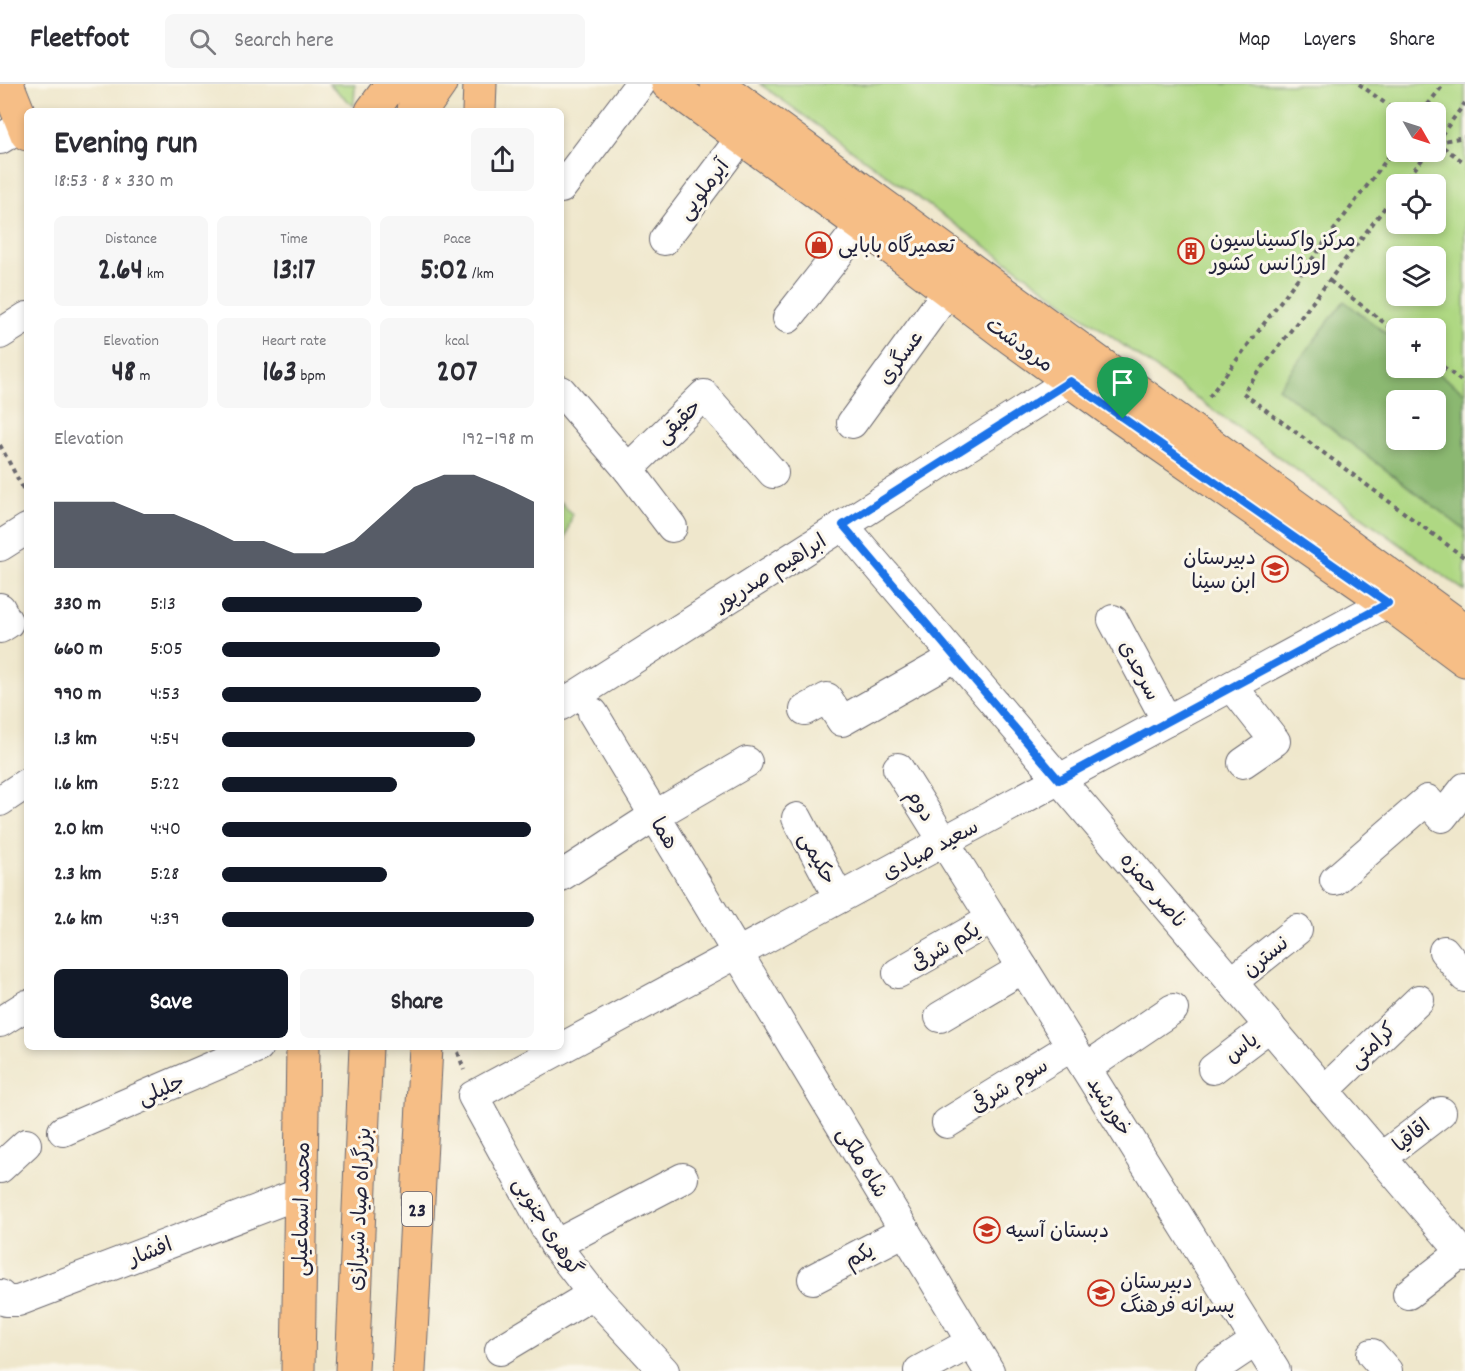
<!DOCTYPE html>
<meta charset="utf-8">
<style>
body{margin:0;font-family:Dekko,"Playpen Sans Arabic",sans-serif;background:#f7f7f7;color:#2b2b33;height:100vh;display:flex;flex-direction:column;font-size:22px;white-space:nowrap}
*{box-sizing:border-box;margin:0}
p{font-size:20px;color:#7c7c81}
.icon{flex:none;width:33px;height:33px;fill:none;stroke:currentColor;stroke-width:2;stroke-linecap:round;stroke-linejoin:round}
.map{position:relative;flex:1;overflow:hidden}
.panel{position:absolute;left:24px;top:24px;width:540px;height:942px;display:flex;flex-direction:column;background:#fff;border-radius:9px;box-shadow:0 3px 9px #0003}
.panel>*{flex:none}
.needle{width:39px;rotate:129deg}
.tools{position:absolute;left:1386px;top:18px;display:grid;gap:12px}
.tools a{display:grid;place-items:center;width:60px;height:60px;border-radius:9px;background:#fff;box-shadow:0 3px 9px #0003;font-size:30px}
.pin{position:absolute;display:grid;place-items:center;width:51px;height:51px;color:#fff;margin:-62px -26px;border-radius:50% 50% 50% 0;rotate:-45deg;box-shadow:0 0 6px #0007}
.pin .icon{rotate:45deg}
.round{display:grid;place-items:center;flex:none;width:63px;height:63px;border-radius:9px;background:#f7f7f7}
.head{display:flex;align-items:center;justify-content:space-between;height:102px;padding:0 30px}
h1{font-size:33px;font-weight:800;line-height:45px}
.figures{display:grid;grid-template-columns:repeat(3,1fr);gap:9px;height:102px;padding:6px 30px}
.figures div{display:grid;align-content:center;border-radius:9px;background:#f7f7f7;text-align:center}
.figures b{font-size:30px;font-weight:800}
.figures small{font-size:16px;font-weight:400}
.figures p{font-size:16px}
.chart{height:168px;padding:12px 30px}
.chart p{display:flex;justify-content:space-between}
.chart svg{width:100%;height:108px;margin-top:6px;fill:#111827;opacity:.7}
.button{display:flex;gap:12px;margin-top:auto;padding:12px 30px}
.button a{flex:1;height:69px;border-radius:9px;background:#111827;color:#fff;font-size:24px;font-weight:800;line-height:69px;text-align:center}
.button a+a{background:#f7f7f7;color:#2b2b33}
ul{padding:0 30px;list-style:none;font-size:20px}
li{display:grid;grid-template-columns:96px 72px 1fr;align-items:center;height:45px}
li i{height:15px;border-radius:8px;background:#111827}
header{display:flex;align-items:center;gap:36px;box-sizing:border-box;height:84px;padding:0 30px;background:#fff;border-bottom:2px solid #e1e1e2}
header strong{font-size:28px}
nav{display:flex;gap:33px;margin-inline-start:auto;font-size:21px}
.search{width:420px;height:54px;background:#f7f7f7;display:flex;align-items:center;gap:15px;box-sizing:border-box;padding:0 21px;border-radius:9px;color:#7c7c81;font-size:22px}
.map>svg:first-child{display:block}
</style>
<header>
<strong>Fleetfoot</strong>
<div class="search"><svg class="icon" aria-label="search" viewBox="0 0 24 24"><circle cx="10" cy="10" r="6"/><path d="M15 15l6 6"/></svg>Search here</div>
<nav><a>Map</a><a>Layers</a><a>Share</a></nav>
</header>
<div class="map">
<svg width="1465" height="1287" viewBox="0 0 1465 1287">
<rect width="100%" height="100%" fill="#fbf7ec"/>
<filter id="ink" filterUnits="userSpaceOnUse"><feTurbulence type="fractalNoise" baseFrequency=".0167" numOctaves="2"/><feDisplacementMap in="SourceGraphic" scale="12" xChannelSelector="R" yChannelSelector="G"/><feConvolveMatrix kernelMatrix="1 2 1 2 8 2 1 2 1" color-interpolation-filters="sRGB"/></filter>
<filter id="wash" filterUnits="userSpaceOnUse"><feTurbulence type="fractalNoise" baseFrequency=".008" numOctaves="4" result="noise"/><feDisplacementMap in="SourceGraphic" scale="24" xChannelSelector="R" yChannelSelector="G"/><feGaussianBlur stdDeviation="1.35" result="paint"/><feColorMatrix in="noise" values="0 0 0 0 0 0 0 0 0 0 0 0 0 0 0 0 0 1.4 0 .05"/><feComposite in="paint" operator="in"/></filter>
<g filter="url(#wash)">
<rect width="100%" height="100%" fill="#efe7cc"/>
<g fill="#afd883" stroke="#687d5f" stroke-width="1.5" fill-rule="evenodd">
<polygon points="329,0 355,0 354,22"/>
<path d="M760,0H1465V507ZM1396,28H1436V68H1396ZM1396,100H1436V140H1396ZM1396,172H1436V212H1396ZM1396,244H1436V284H1396ZM1396,316H1436V356H1396Z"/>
<polygon points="561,418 572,431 561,470"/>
</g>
<path fill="#8bb871" stroke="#566d56" stroke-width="1.5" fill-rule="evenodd" d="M1344,217L1396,257V284H1431L1465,309V446L1278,304ZM1396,316H1436V356H1396Z"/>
</g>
<g filter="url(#ink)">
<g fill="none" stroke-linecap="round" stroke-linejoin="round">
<g stroke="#6a676e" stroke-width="32">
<g id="minor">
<polyline points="0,55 23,41"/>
<polyline points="561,104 640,0"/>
<polyline points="664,156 741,54"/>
<polyline points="788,234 861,141"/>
<polyline points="0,250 27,233"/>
<polyline points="561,307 628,385 672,443"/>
<polyline points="852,339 948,207"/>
<polyline points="628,385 704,311 773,389"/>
<polyline points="843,441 1465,1172"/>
<polyline points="0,462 27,445"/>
<polyline points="0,524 8,539 0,544"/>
<polyline points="1113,536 1167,637"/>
<polyline points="1232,602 1275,657 1243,679"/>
<polyline points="561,621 1070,297"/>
<polyline points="805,626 827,614 842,637 955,573"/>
<polyline points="593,629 989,1287"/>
<polyline points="898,684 1275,1287"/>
<polyline points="0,717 27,699"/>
<polyline points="797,734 839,814"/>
<polyline points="561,792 654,732 747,678"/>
<polyline points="1335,796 1427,716 1442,733 1465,704"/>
<polyline points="1444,867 1465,893"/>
<polyline points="898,889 992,835"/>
<polyline points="1232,898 1297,846"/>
<polyline points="940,933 1023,884"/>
<polyline points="0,938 27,921"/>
<polyline points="1086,984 1173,925"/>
<polyline points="1213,985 1270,942"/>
<polyline points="1324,1007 1419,916"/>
<polyline points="947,1039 1072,962"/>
<polyline points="63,1047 258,963"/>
<polyline points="1381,1074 1441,1028"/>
<polyline points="0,1084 26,1060"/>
<polyline points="555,1161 683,1094"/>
<polyline points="813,1195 905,1147"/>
<polyline points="1408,1210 1462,1168"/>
<polyline points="0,1211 6,1217 18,1217 301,1109"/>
<polyline points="500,1266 593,1210"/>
<polyline points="1372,1270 1387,1287"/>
<polyline points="664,1287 593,1210 555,1161 473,1012 1387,518"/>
<polyline points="919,1287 972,1258"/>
<polyline points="1211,1287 1256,1257"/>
</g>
</g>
<g stroke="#6a676e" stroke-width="35">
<g id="major">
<polyline points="7,0 27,50"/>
<polyline points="668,0 861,141 1011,254 1123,335 1387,518 1465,576"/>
<polyline points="717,0 1465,546"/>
<polyline points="372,27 392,0"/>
<polyline points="421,27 440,0"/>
<polyline points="298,1287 303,963"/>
</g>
</g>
<g stroke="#6a676e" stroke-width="35">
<g id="highway">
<polyline points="414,27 417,0"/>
<polyline points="479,27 480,0"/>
<polyline points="352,1287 366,963"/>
<polyline points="409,1287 426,963"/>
</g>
</g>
<g stroke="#6a676e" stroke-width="4" stroke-dasharray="4.5 4.5" stroke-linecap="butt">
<polyline points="1359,0 1397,28"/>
<polyline points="1422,28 1444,0"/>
<polyline points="1436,58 1465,19"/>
<polyline points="1436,58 1465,79"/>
<polyline points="1437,58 1465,53"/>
<polyline points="1403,100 1428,68"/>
<polyline points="1396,109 1243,309 1465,474"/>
<polyline points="1330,197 1396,248"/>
<polyline points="1436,277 1465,300"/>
<polyline points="1209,313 1396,63"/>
<polyline points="0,361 27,412"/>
<polyline points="458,968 464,986"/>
</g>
<use href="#minor" stroke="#fff" stroke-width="30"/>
<use href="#major" stroke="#f6be86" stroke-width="33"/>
<use href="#highway" stroke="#f6be86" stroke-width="33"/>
</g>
</g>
<g fill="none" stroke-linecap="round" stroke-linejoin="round" filter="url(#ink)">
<g stroke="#fff" stroke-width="12">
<polygon id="route" points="1070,297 1388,519 1059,696 843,441"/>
</g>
<use href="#route" stroke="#1a73e8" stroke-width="8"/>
</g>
<defs>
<g id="shop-ring" transform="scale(1.35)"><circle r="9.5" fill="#fbf7ec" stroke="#c8321e" stroke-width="1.5"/><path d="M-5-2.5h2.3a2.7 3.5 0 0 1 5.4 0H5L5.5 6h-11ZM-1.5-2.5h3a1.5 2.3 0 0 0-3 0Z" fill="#c8321e"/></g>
<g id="building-ring" transform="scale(1.35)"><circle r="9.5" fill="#fbf7ec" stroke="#c8321e" stroke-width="1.5"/><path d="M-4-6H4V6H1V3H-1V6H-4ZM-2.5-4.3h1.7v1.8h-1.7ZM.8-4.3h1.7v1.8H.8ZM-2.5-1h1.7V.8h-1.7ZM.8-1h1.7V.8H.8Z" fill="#c8321e"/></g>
<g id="school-ring" transform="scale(1.35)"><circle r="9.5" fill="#fbf7ec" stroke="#c8321e" stroke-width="1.5"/><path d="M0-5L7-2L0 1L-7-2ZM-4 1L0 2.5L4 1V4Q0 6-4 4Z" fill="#c8321e"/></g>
</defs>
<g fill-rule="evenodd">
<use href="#shop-ring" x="819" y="161"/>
<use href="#building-ring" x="1191" y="167"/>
<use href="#school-ring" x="1275" y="485"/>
<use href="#school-ring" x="987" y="1146"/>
<use href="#school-ring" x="1101" y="1209"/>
</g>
<g text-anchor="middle" stroke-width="6" stroke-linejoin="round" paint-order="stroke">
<rect fill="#fbf7ec" stroke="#636270" stroke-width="1.5" x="402" y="1108" width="30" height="34" rx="4.5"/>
<g font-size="20" font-weight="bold" fill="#22223b">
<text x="417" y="1132">23</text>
</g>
<g font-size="21" fill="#22223b" stroke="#fbf7ec">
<text transform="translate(703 105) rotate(-53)" y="7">آیرملویی</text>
<text transform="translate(1020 260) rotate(36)" y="7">مرودشت</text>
<text transform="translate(900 273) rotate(-54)" y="7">عسگری</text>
<text transform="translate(678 337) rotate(-44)" y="7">حقیقی</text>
<text transform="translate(770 488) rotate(-32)" y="7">ابراهیم صدرپور</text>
<text transform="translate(1140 586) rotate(62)" y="7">سرحدی</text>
<text transform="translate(921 721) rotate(58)" y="7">دوم</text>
<text transform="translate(665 749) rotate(59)" y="7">هما</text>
<text transform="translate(930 765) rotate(-28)" y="7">سعید صیادی</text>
<text transform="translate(818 774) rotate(62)" y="7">حکیمی</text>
<text transform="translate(1154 806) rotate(50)" y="7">ناصر حمزه</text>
<text transform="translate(945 862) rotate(-30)" y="7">یکم شرقی</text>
<text transform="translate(1265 872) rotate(-39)" y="7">نسترن</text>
<text transform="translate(1372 961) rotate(-44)" y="7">کرامتی</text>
<text transform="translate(1241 963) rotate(-37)" y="7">یاس</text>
<text transform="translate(1009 1001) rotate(-31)" y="7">سوم شرقی</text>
<text transform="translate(161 1005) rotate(-23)" y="7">جلیلی</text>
<text transform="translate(1110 1022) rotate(58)" y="7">خورشید</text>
<text transform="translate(1411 1051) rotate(-38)" y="7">اقاقیا</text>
<text transform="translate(863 1078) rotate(59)" y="7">شاه ملکی</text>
<text transform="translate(301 1125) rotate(-89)" y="7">محمد اسماعیلی</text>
<text transform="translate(359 1125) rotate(-87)" y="7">بزرگراه صیاد شیرازی</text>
<text transform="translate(548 1142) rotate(58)" y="7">گوهری جنوبی</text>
<text transform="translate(150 1167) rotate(-21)" y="7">افشار</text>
<text transform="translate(859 1171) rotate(-28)" y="7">یکم</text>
</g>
<g font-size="21" fill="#22223b" stroke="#fbf7ec" text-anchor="start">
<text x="1210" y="162">مرکز واکسیناسیون<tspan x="1210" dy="24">اورژانس کشور</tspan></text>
<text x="838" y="168">تعمیرگاه بابایی</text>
<text x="1256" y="480" text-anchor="end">دبیرستان<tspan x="1256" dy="24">ابن سینا</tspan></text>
<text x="1006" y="1153">دبستان آسیه</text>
<text x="1120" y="1204">دبیرستان<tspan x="1120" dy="24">پسرانه فرهنگ</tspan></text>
</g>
</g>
</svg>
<div class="tools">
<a><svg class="needle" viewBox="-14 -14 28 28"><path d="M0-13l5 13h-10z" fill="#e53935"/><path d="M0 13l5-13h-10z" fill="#7c7c81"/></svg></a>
<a><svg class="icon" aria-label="locate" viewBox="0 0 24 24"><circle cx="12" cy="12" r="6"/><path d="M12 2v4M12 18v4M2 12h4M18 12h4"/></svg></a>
<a><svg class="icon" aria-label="layers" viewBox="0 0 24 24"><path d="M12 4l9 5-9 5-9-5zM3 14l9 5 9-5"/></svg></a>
<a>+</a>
<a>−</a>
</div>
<div class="pin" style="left:1123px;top:335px;background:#1e9e55"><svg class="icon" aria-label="arrive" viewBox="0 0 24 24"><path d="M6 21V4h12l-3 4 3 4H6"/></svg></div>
<section class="panel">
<div class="head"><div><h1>Evening run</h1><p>18:53 · 8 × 330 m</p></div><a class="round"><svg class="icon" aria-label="share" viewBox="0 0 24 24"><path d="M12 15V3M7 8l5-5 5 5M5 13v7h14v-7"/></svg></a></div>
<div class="figures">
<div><p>Distance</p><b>2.64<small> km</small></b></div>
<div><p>Time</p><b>13:17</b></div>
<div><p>Pace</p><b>5:02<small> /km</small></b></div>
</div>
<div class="figures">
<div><p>Elevation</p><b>48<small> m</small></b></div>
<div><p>Heart rate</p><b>163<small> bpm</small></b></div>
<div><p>kcal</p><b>207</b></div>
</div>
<div class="chart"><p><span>Elevation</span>192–198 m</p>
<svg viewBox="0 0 160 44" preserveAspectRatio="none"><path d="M0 44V17L10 17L20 17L30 22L40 22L50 27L60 33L70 33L80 38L90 38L100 33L110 22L120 11L130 6L140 6L150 11L160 17V44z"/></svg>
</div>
<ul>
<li><b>330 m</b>5:13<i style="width:64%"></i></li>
<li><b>660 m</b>5:05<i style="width:70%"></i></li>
<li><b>990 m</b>4:53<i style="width:83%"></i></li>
<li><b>1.3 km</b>4:54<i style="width:81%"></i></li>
<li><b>1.6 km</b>5:22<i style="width:56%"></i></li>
<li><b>2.0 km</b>4:40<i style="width:99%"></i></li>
<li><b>2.3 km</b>5:28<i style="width:53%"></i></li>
<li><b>2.6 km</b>4:39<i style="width:100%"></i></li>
</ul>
<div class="button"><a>Save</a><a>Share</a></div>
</section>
</div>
